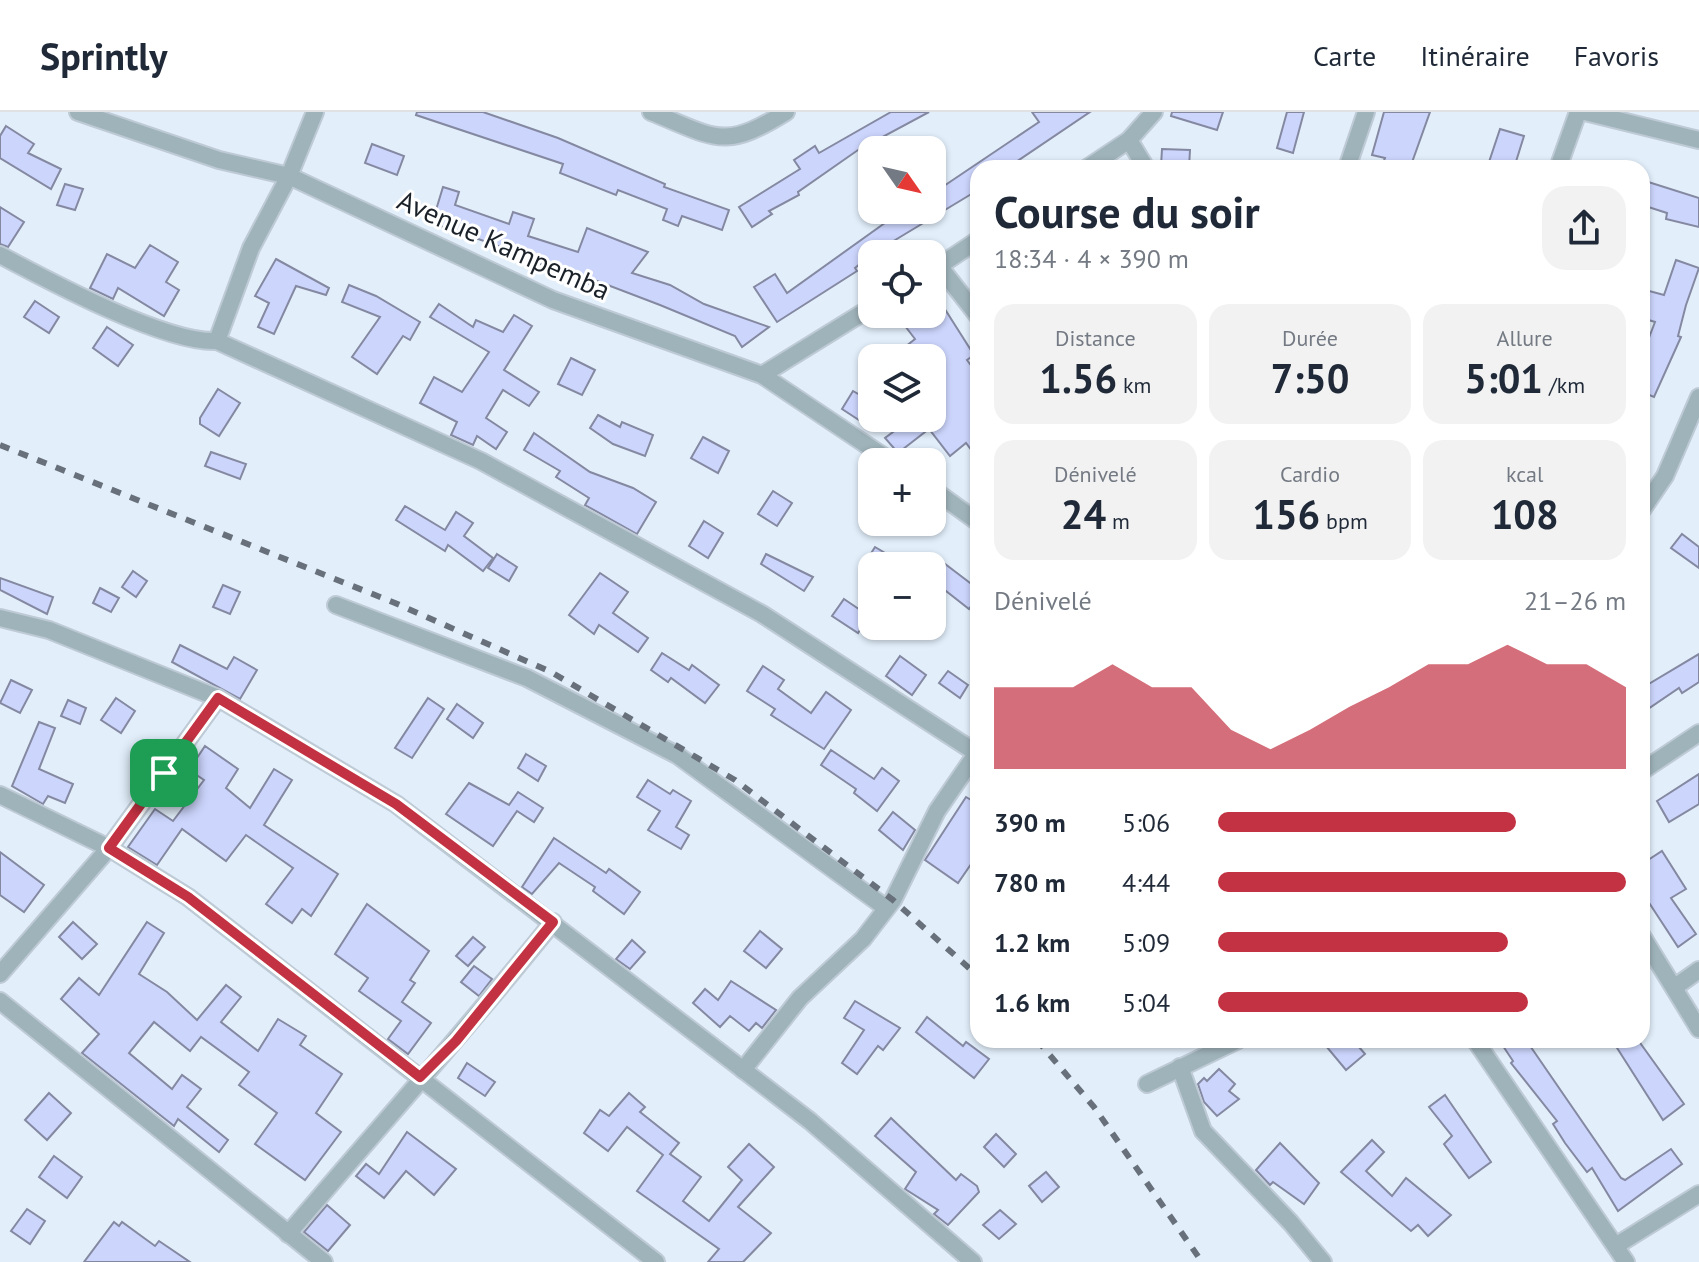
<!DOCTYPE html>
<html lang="fr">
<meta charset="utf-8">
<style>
body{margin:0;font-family:"PT Sans",sans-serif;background:#f2f2f3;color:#1f2937;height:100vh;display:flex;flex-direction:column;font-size:30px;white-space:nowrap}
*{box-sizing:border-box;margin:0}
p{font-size:26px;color:#747a83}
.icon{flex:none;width:44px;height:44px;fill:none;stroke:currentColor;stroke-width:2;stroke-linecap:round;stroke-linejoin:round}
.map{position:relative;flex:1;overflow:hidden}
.sheet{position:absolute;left:970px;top:48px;width:680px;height:888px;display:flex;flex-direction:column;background:#fff;border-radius:24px;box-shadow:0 2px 6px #0004}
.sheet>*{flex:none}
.needle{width:52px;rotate:124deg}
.buttons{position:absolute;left:858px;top:24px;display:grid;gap:16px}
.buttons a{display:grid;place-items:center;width:88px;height:88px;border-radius:16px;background:#fff;box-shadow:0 2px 6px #0004;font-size:40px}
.pin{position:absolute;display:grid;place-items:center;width:68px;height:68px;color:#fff;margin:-34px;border-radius:16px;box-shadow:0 4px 12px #0006}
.round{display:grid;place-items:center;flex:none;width:84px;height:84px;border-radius:24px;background:#f2f2f3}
.overview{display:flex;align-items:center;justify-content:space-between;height:136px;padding:0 24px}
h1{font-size:44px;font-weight:800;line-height:60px}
.metrics{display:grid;grid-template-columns:repeat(3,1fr);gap:12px;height:136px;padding:8px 24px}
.metrics div{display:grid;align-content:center;border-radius:20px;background:#f2f2f3;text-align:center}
.metrics b{font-size:40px;font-weight:800}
.metrics small{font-size:22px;font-weight:400}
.metrics p{font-size:22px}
.chart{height:224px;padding:16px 24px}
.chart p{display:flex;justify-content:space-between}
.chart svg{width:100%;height:144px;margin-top:8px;fill:#c23242;opacity:.7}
ul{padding:0 24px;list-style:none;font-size:26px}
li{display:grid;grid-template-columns:128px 96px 1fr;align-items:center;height:60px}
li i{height:20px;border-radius:10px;background:#c23242}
header{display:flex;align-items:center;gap:48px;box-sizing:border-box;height:112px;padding:0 40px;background:#fff;border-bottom:2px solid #e0e1e3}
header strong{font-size:38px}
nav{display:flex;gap:44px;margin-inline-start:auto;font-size:28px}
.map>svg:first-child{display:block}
</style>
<header>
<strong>Sprintly</strong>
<nav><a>Carte</a><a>Itinéraire</a><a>Favoris</a></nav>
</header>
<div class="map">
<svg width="1699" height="1150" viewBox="0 0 1699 1150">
<rect width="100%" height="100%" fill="#e2effb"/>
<g fill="#ccd5fc" stroke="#8489a1" stroke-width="2">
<polygon points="417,0 483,0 558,26 665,72 664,75 729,98 722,118 682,104 678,114 663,108 667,97 618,78 616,83 560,61 563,52 416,3"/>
<polygon points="891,0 929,0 858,38 798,80 799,83 769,99 772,102 752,115 739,95 800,57 794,48 815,34 819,41"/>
<polygon points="1032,0 1090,0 1007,56 978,56 978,78 872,142 855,156 857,159 777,210 754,175 775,162 787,181 903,98 932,98 932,82 1039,10"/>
<polygon points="1172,0 1223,0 1217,18 1171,4"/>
<polygon points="1287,0 1304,0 1293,41 1277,36"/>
<polygon points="1384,0 1430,0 1410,56 1381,56 1385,46 1372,43"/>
<polygon points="6,14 34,32 28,41 61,57 51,77 0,46 0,24"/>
<polygon points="1500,17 1524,24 1514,56 1487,56"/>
<polygon points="372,32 404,44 397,63 365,51"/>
<polygon points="1162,37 1190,38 1189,56 1161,54"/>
<polygon points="1642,68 1699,86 1699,115 1666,107 1667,101 1642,93"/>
<polygon points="65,72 83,77 75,98 57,93"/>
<polygon points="443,75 459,80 455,93 509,112 513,100 534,107 528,124 578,140 587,116 648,140 632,161 670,173 704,192 769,215 742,235 735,224 660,193 592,167 590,172 572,166 573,163 532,149 533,146 432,111"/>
<polygon points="0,95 24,110 8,135 0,132"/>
<polygon points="150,133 178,150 166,170 179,178 164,204 118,176 113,187 90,176 107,142 135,156"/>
<polygon points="276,147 329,176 326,183 296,174 274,222 258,215 269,191 255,184"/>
<polygon points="1676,148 1699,156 1686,193 1678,224 1681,225 1654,285 1642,280 1642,244 1655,210 1642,206 1642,177 1664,183"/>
<polygon points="349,173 376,184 420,210 410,228 403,224 377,262 352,245 380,205 342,190"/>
<polygon points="35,189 59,205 49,221 24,205"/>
<polygon points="941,191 974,243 967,248 978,263 978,347 966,331 950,344 929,317 898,341 885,326 912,306 932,306 932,246 891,246 915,227 902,210 912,202 932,202 932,196"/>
<polygon points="439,192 473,215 476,208 503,220 514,203 532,214 504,258 539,280 529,294 503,278 486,306 507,320 496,337 477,324 473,333 451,323 457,310 420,291 434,265 462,280 489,240 430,205"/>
<polygon points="107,215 133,233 118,254 93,236"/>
<polygon points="571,246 595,258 582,283 558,272"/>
<polygon points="218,277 240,291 219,324 200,312 200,306"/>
<polygon points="853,279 872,290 862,310 842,297"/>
<polygon points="598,303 620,315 622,310 653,323 645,344 613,332 590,316"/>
<polygon points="534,321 590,360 633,376 656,390 637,422 585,393 589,386 556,365 560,359 524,338"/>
<polygon points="703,325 729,339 718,361 691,346"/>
<polygon points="211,340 246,352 240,367 205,354"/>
<polygon points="773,379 792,391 777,414 758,402"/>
<polygon points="405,394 445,418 456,400 473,411 464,424 493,446 483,459 448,433 445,439 396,408"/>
<polygon points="704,409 723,421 708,446 689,434"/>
<polygon points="1682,422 1699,435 1699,456 1671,436"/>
<polygon points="875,435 907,454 863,454"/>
<polygon points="497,442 517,455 509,469 488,456"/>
<polygon points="766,442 813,465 804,479 761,452"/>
<polygon points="932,442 978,477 978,484 969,497 932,468"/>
<polygon points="133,459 147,469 136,485 122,475"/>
<polygon points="600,461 628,480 613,501 648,526 638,540 599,513 594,522 569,503"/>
<polygon points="0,466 53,485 47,502 0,478"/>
<polygon points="223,473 240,480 230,502 213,495"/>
<polygon points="100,476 119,486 111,500 93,491"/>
<polygon points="844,487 869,504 858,521 832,504"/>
<polygon points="180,533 227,557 234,545 257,558 240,587 172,550"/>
<polygon points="662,541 689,558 692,553 719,573 705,591 671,566 668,570 651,558"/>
<polygon points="1699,542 1699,570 1682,581 1679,576 1642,601 1642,576"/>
<polygon points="900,544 926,563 912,583 886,564"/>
<polygon points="763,554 784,568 778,577 811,601 826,580 851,598 824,637 771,603 775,597 747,579"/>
<polygon points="948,559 968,573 960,586 939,571"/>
<polygon points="11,568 32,578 20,601 0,591"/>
<polygon points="116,586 135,599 121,621 101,608"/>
<polygon points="428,586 444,597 412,646 395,636"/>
<polygon points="68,588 86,596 80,612 61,604"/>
<polygon points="457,592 483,611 473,626 447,607"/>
<polygon points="39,610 55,616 39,657 73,672 65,691 48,684 43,692 12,674"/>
<polygon points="205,634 238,657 226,676 250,696 274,657 292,668 264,713 338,762 311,804 302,797 292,811 266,792 293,756 246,723 226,749 182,717 157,753 128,735 155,697 173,709 204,668 189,658"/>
<polygon points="831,638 874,667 882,656 899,669 877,699 854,681 856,677 821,653"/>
<polygon points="526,642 546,654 538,669 518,656"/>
<polygon points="1699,662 1699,692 1669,710 1657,689"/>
<polygon points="648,668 670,682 673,678 691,689 676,715 689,723 681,737 648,718 660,699 637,685"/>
<polygon points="469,671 509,693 518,680 543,696 534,710 517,699 493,734 446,702"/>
<polygon points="966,685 978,692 978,742 958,771 925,748"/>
<polygon points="893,700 915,718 903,738 879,718"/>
<polygon points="554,726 606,761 609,757 640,780 624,802 593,779 595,775 559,751 532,782 522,775"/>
<polygon points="1662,739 1686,777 1671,786 1696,822 1678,835 1642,780 1642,752"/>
<polygon points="0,740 44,773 24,800 0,783"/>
<polygon points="367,792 429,839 410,868 415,871 402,890 431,911 408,942 388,927 401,909 359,879 368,866 335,842"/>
<polygon points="73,810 97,832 82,847 59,825"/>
<polygon points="147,810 164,821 139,862 167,880 197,908 226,873 241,885 221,910 258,939 278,907 306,924 300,933 342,962 316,1001 341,1020 305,1068 255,1032 277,1001 239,973 249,960 201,925 190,939 154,910 129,941 172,977 182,963 201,977 187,995 228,1028 219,1040 178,1007 174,1014 82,941 99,922 61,887 79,866 99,883"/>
<polygon points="760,819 782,837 766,856 744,839"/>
<polygon points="473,825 485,835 468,854 456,844"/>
<polygon points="632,828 645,840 630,857 616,847"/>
<polygon points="474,854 492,867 479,884 461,870"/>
<polygon points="731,869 776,898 762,916 756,911 749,919 730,904 720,915 693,891 705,877 718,888"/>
<polygon points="855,889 900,916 883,938 878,934 857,962 842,951 864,918 844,906"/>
<polygon points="927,905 963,934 966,930 989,947 974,966 916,920"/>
<polygon points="1321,928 1353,928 1365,942 1346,958"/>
<polygon points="1499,928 1526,928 1621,1066 1625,1068 1671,1037 1682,1052 1618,1099 1592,1056 1587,1060 1565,1031 1553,1012 1557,1009 1511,951 1513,949"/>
<polygon points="1612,928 1638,928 1684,992 1663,1008"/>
<polygon points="467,951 495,970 485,984 458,966"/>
<polygon points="1219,957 1235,972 1229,979 1239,987 1217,1004 1204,990 1198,972 1204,966 1207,969"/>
<polygon points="49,981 71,1001 47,1028 25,1008"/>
<polygon points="629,981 645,995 640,1000 679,1031 670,1042 701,1065 683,1089 709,1109 742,1068 728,1055 749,1032 774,1055 738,1095 771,1121 743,1150 708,1150 719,1137 637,1079 663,1043 627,1015 608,1039 584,1021 600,998 609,1004"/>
<polygon points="1445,983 1491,1050 1469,1066 1444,1032 1452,1024 1429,995"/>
<polygon points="891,1006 956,1068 961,1062 977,1074 979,1080 948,1113 934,1102 938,1098 905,1077 916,1060 875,1024"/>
<polygon points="407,1020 456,1057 434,1083 406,1059 384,1086 356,1064 366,1052 379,1062"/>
<polygon points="996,1022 1016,1042 1004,1055 984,1035"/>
<polygon points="1372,1028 1384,1040 1366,1059 1392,1084 1406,1066 1451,1103 1428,1124 1418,1113 1411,1119 1341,1060"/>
<polygon points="1280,1031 1319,1071 1304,1092 1273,1070 1270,1073 1256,1058"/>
<polygon points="54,1044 82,1065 67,1086 39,1065"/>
<polygon points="1046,1060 1059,1075 1042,1090 1029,1074"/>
<polygon points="327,1093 350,1113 328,1139 304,1120"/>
<polygon points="27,1097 45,1109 30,1132 11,1119"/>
<polygon points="1000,1098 1016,1112 999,1127 983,1113"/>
<polygon points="114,1110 119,1114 122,1110 155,1134 159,1129 190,1150 84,1150"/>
</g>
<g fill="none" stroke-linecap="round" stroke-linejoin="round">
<g stroke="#becad5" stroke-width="20">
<g id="minor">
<polyline points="78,0 219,48 289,64 553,188 762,263 892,350"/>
<polyline points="315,0 289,64 251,136 217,229 481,349 762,502 978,642"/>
<path d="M651,0C716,26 723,39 786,0"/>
<polyline points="1585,0 1699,28"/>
<polyline points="1129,28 1146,56"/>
<polyline points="1087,56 1129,28 1154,0"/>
<polyline points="1347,56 1366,0"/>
<polyline points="1558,56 1578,0"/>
<path d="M0,143C47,168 166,232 217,229"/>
<polyline points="939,154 978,204"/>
<polyline points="933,158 978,128"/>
<polyline points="762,263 872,195"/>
<polyline points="932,377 978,410"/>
<polyline points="1642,398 1665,364 1699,285"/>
<polyline points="336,493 527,566 677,643 886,796"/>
<polyline points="0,506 49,518 218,586 396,692 810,1009 973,1150"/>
<polyline points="1642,659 1699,621"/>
<polyline points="0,683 109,736 188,785 656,1150"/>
<polyline points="1642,824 1699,917"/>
<polyline points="0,862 109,736 218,586"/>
<polyline points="1675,875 1699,858"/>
<polyline points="0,889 324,1150"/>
<polyline points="1475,928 1626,1150"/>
<polyline points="1180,955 1203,1019 1291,1111 1323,1150"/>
<polyline points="743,958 800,886 863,827 893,788 937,699 978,639"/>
<polyline points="1147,972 1238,928"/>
<path d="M288,1122C376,1018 468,917 553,810"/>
<polyline points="1617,1133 1699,1082"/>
</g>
</g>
<use href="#minor" stroke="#9fb3ba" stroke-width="16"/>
<g stroke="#68717b" stroke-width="6" stroke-dasharray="10 10" stroke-linecap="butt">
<polyline points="0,333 395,491 551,560 735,668 893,788 978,864"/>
<polyline points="1037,928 1094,995 1202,1150"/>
</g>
</g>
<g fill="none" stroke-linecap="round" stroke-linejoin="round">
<g stroke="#fff" stroke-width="16">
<polygon id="route" points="218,586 396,692 553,810 456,929 420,965 188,785 109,736"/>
</g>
<use href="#route" stroke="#c23242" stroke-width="10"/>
</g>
<g text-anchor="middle" stroke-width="6" stroke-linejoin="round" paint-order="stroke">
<g font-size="28" fill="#1a2129" stroke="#fff">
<text transform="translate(504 133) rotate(24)" y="10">Avenue Kampemba</text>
</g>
</g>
</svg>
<div class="buttons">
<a><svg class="needle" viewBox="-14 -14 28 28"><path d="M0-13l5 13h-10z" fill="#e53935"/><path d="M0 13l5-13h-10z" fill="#747a83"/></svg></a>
<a><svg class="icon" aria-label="locate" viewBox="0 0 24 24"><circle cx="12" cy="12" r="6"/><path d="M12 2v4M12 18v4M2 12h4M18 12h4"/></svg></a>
<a><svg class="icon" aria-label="layers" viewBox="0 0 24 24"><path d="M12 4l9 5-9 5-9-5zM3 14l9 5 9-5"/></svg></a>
<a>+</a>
<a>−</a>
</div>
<div class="pin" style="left:164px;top:661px;background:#1e9e55"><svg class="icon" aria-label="arrive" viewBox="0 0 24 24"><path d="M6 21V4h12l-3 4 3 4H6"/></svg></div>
<section class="sheet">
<div class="overview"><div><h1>Course du soir</h1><p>18:34 · 4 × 390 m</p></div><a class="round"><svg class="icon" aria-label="share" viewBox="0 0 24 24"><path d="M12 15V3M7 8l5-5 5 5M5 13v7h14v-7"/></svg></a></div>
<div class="metrics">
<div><p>Distance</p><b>1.56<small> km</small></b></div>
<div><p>Durée</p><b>7:50</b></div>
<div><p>Allure</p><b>5:01<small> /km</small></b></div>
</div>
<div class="metrics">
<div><p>Dénivelé</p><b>24<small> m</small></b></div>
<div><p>Cardio</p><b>156<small> bpm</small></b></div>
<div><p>kcal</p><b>108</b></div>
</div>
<div class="chart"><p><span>Dénivelé</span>21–26 m</p>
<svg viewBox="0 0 160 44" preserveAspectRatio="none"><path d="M0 44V19L10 19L20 19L30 12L40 19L50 19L60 32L70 38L80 32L90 25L100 19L110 12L120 12L130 6L140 12L150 12L160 19V44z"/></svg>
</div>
<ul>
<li><b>390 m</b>5:06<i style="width:73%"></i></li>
<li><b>780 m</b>4:44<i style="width:100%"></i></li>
<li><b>1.2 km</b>5:09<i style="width:71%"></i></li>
<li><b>1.6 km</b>5:04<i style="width:76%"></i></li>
</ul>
</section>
</div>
